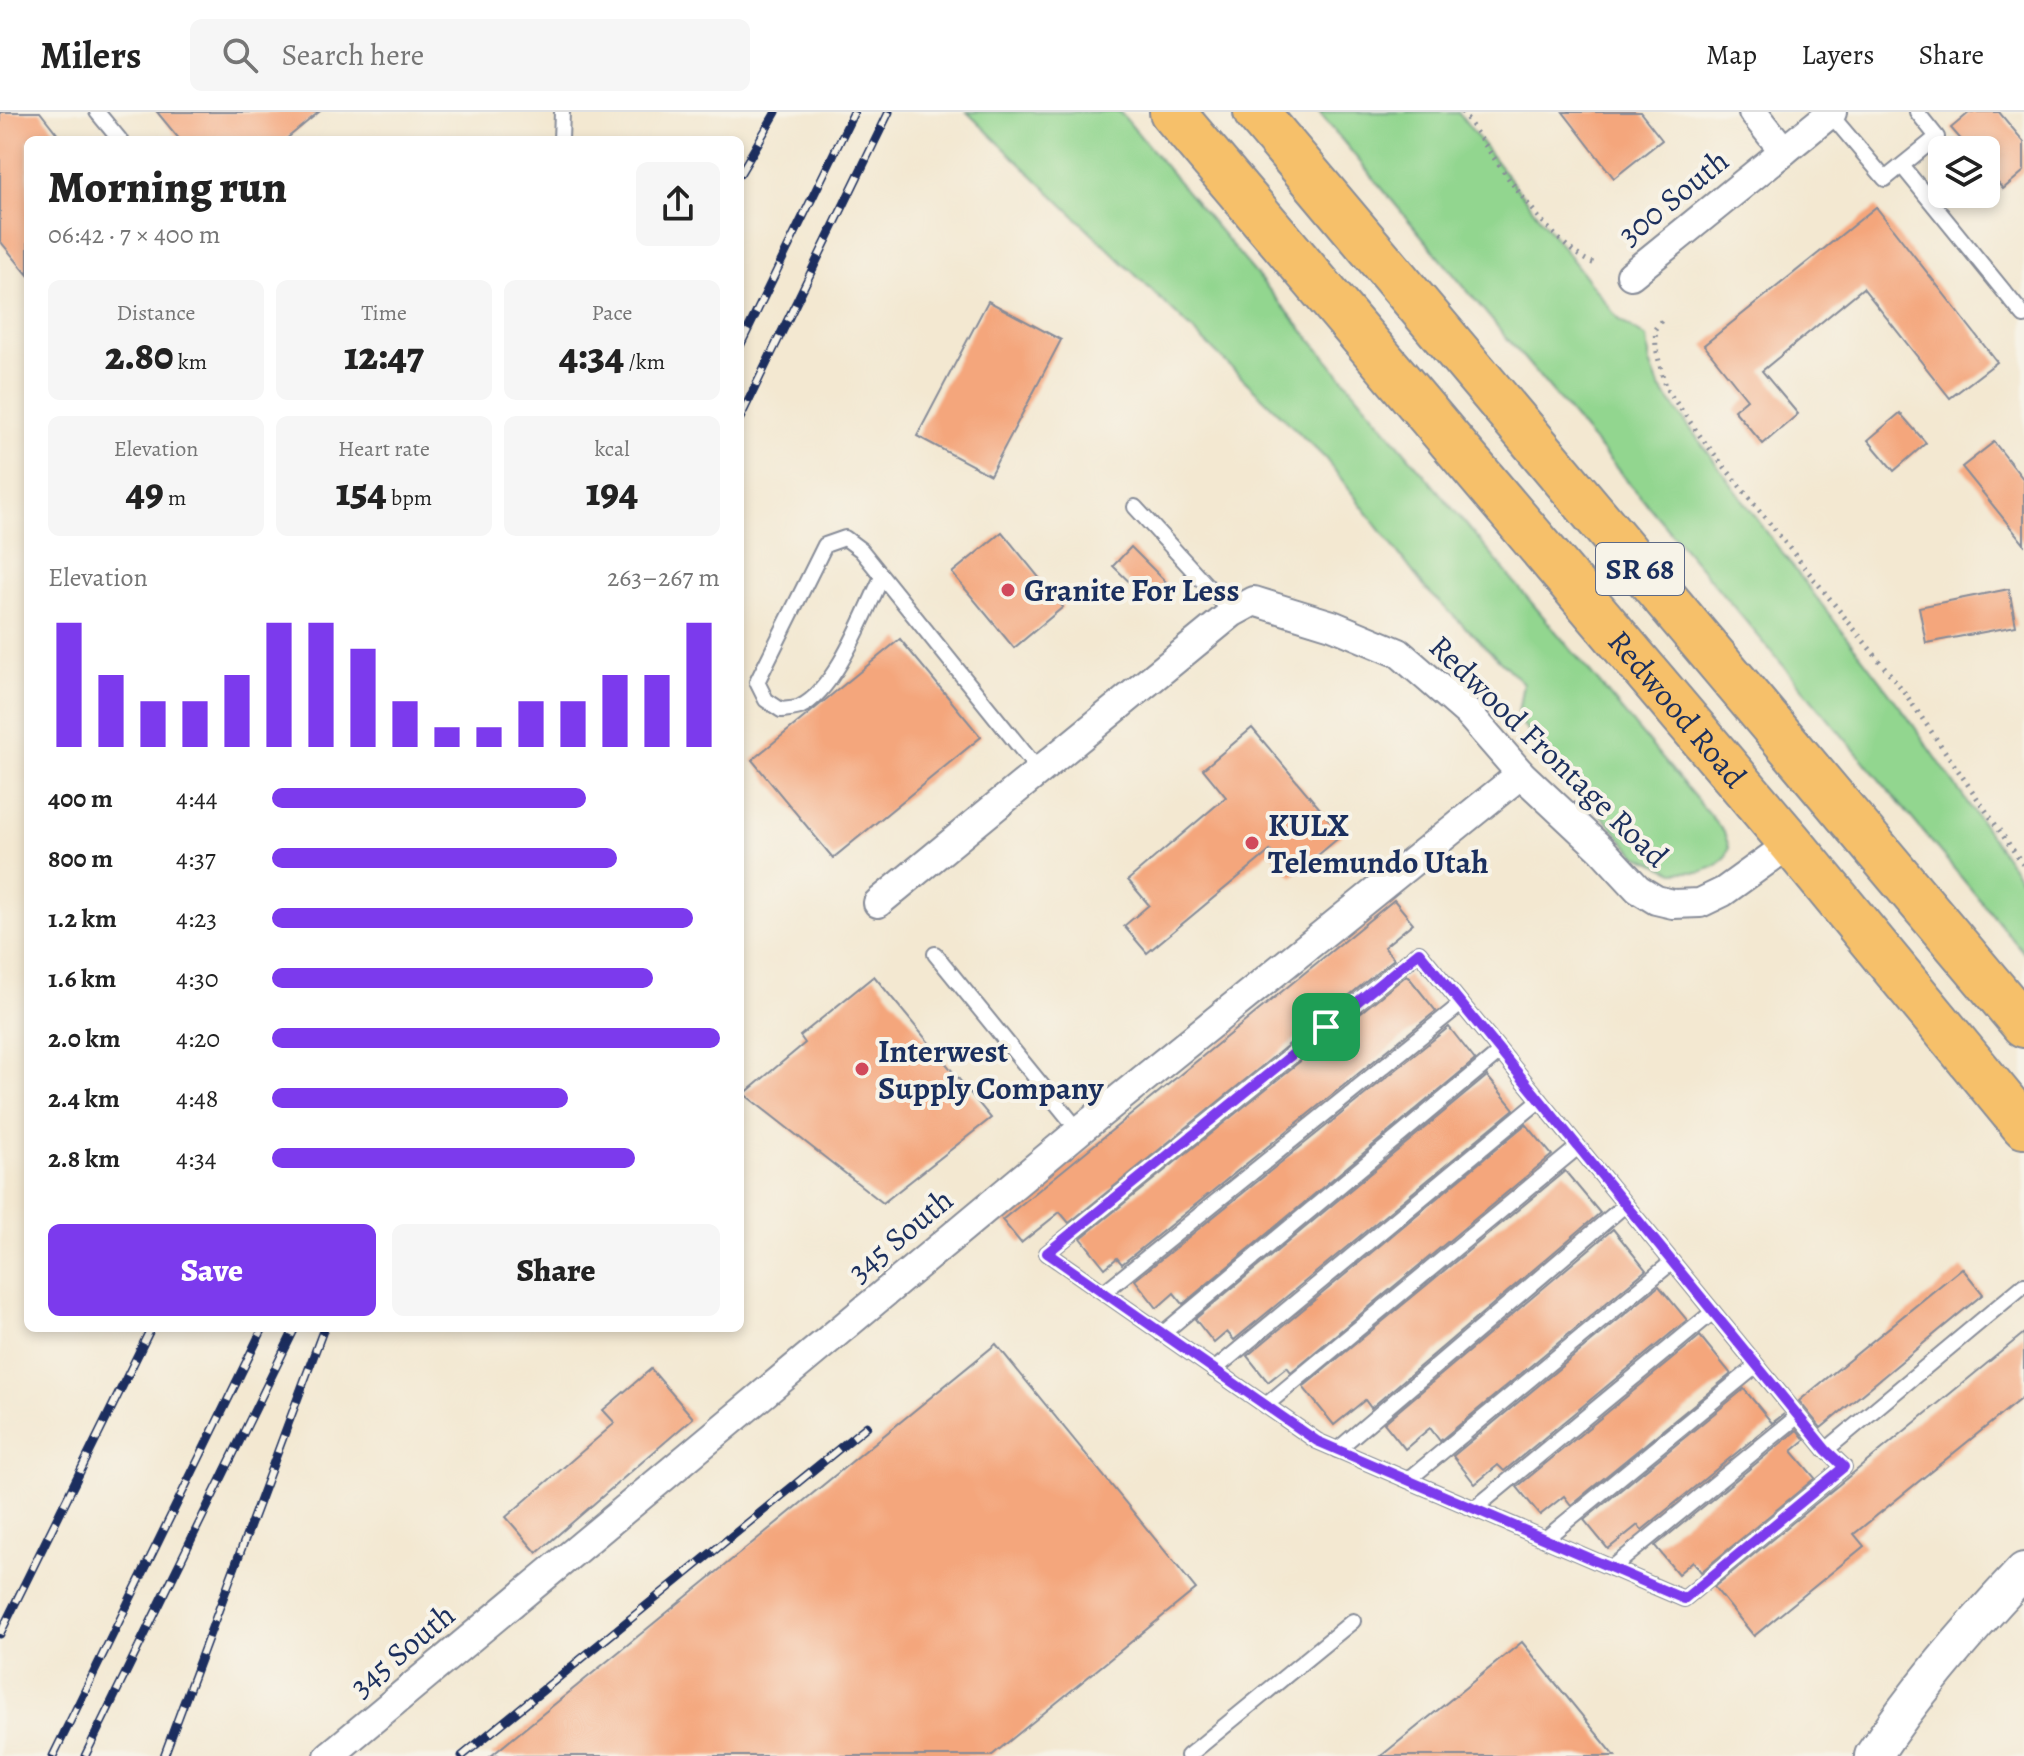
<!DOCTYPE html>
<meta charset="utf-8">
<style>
body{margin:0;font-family:Alegreya,serif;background:#f6f6f6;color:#222;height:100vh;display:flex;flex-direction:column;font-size:30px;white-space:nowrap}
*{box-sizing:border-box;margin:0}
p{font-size:26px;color:#767676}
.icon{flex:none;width:44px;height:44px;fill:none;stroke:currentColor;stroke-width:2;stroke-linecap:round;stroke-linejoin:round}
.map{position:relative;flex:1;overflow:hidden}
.side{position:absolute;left:24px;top:24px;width:720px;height:1196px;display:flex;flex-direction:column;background:#fff;border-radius:12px;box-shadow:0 4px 12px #0003}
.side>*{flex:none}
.fabs{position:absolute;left:1928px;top:24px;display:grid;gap:16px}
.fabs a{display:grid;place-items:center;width:72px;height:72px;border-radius:12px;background:#fff;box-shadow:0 4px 12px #0003;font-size:40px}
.pin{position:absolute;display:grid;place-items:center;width:68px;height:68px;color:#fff;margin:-34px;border-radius:16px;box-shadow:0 4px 12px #0006}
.round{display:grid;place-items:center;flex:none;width:84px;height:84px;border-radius:12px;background:#f6f6f6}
.headline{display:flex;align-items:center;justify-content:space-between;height:136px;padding:0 24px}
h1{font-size:44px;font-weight:800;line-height:60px}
.stats{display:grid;grid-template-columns:repeat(3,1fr);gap:12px;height:136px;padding:8px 24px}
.stats div{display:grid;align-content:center;border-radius:12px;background:#f6f6f6;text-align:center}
.stats b{font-size:40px;font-weight:800}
.stats small{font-size:22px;font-weight:400}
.stats p{font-size:22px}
.chart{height:224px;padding:16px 24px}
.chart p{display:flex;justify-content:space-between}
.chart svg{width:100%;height:144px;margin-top:8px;stroke:#7c3aed;stroke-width:6}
.primary-button{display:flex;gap:16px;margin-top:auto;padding:16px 24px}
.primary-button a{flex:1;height:92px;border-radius:12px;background:#7c3aed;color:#fff;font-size:32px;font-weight:800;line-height:92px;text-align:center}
.primary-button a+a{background:#f6f6f6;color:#222}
ul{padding:0 24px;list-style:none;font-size:26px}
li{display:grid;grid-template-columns:128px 96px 1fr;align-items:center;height:60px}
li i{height:20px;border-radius:10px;background:#7c3aed}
header{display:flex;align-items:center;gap:48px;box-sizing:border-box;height:112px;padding:0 40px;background:#fff;border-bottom:2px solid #e0e0e0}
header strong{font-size:38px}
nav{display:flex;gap:44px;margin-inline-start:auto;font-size:28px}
.search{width:560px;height:72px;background:#f6f6f6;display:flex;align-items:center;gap:20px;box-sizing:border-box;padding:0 28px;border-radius:12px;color:#767676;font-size:30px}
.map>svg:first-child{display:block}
</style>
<header>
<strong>Milers</strong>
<div class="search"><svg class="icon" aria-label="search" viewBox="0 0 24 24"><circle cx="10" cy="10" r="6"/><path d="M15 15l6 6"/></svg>Search here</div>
<nav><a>Map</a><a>Layers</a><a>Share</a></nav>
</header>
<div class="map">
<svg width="2024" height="1644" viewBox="0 0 2024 1644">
<rect width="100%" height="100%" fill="#f7f3e8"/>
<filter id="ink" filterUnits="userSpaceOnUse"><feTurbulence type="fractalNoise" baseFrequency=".0125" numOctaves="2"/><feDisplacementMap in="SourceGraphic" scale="16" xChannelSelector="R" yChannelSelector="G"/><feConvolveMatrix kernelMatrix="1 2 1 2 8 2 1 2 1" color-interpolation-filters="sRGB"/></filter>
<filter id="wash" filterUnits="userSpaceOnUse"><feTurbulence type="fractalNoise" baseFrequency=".006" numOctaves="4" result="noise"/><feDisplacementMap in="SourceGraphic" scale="32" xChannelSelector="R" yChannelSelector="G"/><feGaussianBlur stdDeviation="1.8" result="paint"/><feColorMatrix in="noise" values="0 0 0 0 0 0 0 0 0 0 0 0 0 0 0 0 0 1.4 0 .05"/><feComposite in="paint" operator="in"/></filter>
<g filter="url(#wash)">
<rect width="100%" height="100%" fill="#f3e8d1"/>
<g fill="#92d68f" stroke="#568276" stroke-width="2">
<polygon points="967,0 1120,0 1724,720 1729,735 1726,746 1716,754 1701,760 1674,760 1636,743 1517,607 1523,571 1426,477 1325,346"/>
<path d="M1319,0H1458L1619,208L1647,226L1650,251L1659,274L1777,434L1907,604L2024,772V841C1791,559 1551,283 1319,0Z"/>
</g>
<g id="blocks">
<g fill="#f4a67b">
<polygon points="0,0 40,0 62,28 28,28 28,163 0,129"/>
<polygon points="157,0 319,0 285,28 180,28"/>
<polygon points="1563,0 1640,0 1662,28 1614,66"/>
<polygon points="1970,0 1999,0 2024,30 2024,59 2003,77 1986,57 1986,38 1970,38 1951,16"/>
<polygon points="1876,95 1997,250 1950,286 1863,176 1762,259 1798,302 1763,332 1734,298 1747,287 1704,233"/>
<polygon points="988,189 1061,228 990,363 917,324"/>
<polygon points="1900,301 1926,331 1894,359 1868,328"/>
<polygon points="1994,330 2024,368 2024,432 1962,355"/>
<polygon points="1002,420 1063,495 1014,536 952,461"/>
<polygon points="1131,435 1166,470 1148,488 1113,454"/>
<polygon points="2009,477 2016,514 1926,531 1919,495"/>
<polygon points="900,527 981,625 833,746 752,648"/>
<polygon points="1252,616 1342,723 1292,765 1270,739 1147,841 1124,814 1149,793 1128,768 1226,685 1203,657"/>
<polygon points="1394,788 1413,811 1384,835 1394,847 1069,1111 1060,1100 1021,1131 1002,1108"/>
<polygon points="1407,863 1436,899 1122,1152 1117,1146 1105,1156 1081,1126"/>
<polygon points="874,864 991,1006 883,1091 744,982 805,931 800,924"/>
<polygon points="1449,915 1475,948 1183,1192 1174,1181 1157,1196 1135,1168"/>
<polygon points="1487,964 1514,997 1234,1228 1227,1220 1214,1231 1195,1207"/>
<polygon points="1526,1012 1552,1043 1291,1260 1287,1255 1268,1270 1247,1244"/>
<polygon points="1565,1059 1600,1101 1371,1296 1365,1288 1334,1313 1303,1275"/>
<polygon points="1613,1117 1646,1158 1440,1329 1430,1316 1405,1337 1384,1311"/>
<polygon points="1962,1156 1983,1182 1821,1316 1799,1289"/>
<polygon points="1659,1174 1687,1208 1504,1359 1498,1353 1475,1372 1453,1344"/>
<polygon points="2024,1221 2024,1284 1854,1422 1864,1434 1754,1524 1714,1475"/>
<polygon points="1700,1224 1731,1262 1571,1393 1564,1384 1540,1403 1517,1375"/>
<polygon points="996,1232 1196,1477 991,1644 491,1644"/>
<polygon points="651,1257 693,1306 537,1441 506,1405 615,1311 603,1298"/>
<polygon points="1744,1277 1772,1311 1784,1302 1642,1418 1638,1413 1608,1437 1584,1408"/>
<polygon points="1797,1318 1805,1328 1792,1339 1815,1366 1701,1460 1693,1449 1678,1462 1655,1434"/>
<polygon points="1522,1530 1615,1644 1381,1644"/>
</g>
</g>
</g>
<g filter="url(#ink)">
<use href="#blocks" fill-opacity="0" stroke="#878c98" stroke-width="2"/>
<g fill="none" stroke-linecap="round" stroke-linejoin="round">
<g stroke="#878c98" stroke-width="18">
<g id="service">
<polyline points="97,0 120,28"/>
<polyline points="1830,2 1885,67 1937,25 1917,0"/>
<polyline points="561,28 562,0"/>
<polyline points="1902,54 2024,204"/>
<polyline points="1135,395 1232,501"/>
<path d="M882,465C865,500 836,578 800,595C795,597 787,597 781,598L766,588L757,570L825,433L845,426L861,438L1039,659"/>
<polygon points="1419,840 1826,1338 1844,1355 1684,1487 1317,1329 1047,1141"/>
<polyline points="935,842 1079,1019"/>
<polyline points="1104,1180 1461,892"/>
<polyline points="1162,1222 1500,940"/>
<polyline points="1214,1258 1540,988"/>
<polyline points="1266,1293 1578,1035"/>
<polyline points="1337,1338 1625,1093"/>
<polyline points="1826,1338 2024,1173"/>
<polyline points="1408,1368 1672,1150"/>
<polyline points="1474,1397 1713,1200"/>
<polyline points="1545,1427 1756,1254"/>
<polyline points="1612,1456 1798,1304"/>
<polyline points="1188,1644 1353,1509"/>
</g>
</g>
<g stroke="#878c98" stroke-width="32">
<g id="minor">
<polyline points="1753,0 1784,39"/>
<polyline points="1631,163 1832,0"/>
<polyline points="878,791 1232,501 1254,489 1332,513 1399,541 1468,601 1521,662 1601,737 1638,777 1656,788 1673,792 1700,791 1723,780 1791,731"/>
<polyline points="329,1644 1079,1019 1521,662"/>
</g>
</g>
<g stroke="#878c98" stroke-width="40">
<path id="tertiary" d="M1873,1644C1917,1577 1969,1517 2024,1459"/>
</g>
<g stroke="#878c98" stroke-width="48">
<g id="primary">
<path id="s1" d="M1172,0L1791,731L2024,1014"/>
<polyline points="1256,0 2024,913"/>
</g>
</g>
<g stroke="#878c98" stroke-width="5" stroke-dasharray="2 6" stroke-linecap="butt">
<path d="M1462,0C1490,39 1553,140 1596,152"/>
<polyline points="1661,209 1655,217 1656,236 1665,275 1703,328 1902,577 2024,754"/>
</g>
<use href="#service" stroke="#fff" stroke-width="14"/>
<use href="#minor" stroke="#fff" stroke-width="28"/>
<use href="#tertiary" stroke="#fff" stroke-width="36"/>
<use href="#primary" stroke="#f6c06b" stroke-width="44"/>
<g stroke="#1b2f5e" stroke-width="9">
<g id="rail">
<polyline points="740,62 776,0"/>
<polyline points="740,234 854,0"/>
<polyline points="740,306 889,0"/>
<polyline points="0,1522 151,1216"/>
<polyline points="53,1644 263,1216"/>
<polyline points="85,1644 295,1216"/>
<polyline points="164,1644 324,1216"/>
<polyline points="462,1644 867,1314"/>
</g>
</g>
<use href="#rail" stroke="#f7f3e8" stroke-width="6" stroke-dasharray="18" stroke-linecap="butt"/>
</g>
</g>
<g fill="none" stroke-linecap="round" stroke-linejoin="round" filter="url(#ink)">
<g stroke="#fff" stroke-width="16">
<polygon id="route" points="1419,840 1826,1338 1844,1355 1684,1487 1317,1329 1047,1141"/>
</g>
<use href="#route" stroke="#7c3aed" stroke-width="10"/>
</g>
<g fill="#d1495b" stroke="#f7f3e8" stroke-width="3">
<circle cx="1008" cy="478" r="8"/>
<circle cx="1252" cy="731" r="8"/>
<circle cx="862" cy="957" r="8"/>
</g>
<g text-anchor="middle" stroke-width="8" stroke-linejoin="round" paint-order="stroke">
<rect fill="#f7f3e8" stroke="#5d6a87" stroke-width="2" x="1596" y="431" width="88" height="52" rx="6"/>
<g font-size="30" font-weight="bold" fill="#1b2f5e">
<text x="1640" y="467">SR 68</text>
</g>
<g font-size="32" fill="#1b2f5e" stroke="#f7f3e8">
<text transform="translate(1673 85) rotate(-39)" y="11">300 South</text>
<text dy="11" stroke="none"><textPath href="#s1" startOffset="782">Redwood Road</textPath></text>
<text transform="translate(1549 639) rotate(44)" y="11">Redwood Frontage Road</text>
<text transform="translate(900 1123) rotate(-40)" y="11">345 South</text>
<text transform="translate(402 1538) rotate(-40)" y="11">345 South</text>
</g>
<g font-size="32" font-weight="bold" fill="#1b2f5e" stroke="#f7f3e8" text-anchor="start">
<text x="1024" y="489">Granite For Less</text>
<text x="1268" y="724">KULX<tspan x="1268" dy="37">Telemundo Utah</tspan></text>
<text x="878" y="950">Interwest<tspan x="878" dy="37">Supply Company</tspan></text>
</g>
</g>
</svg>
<div class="fabs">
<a><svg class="icon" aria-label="layers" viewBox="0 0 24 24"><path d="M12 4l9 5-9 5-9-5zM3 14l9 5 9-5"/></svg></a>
</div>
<div class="pin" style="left:1326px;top:915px;background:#1e9e55"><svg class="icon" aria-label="arrive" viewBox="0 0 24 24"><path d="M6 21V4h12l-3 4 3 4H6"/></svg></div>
<section class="side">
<div class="headline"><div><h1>Morning run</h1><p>06:42 · 7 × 400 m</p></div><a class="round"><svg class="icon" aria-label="share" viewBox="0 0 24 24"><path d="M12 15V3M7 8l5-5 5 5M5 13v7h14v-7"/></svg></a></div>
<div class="stats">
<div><p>Distance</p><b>2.80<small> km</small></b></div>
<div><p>Time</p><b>12:47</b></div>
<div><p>Pace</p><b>4:34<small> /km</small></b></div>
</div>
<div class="stats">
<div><p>Elevation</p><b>49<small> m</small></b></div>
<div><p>Heart rate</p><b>154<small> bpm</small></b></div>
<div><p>kcal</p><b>194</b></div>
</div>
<div class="chart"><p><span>Elevation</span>263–267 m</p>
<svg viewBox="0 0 160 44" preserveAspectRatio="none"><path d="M5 44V6M15 44V22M25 44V30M35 44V30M45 44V22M55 44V6M65 44V6M75 44V14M85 44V30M95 44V38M105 44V38M115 44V30M125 44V30M135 44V22M145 44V22M155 44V6"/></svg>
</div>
<ul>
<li><b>400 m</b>4:44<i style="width:70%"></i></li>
<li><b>800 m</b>4:37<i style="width:77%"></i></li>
<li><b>1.2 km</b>4:23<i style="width:94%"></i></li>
<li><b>1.6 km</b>4:30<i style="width:85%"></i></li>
<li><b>2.0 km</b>4:20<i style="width:100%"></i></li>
<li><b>2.4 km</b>4:48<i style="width:66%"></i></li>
<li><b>2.8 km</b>4:34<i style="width:81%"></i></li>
</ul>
<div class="primary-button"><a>Save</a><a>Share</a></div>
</section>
</div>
